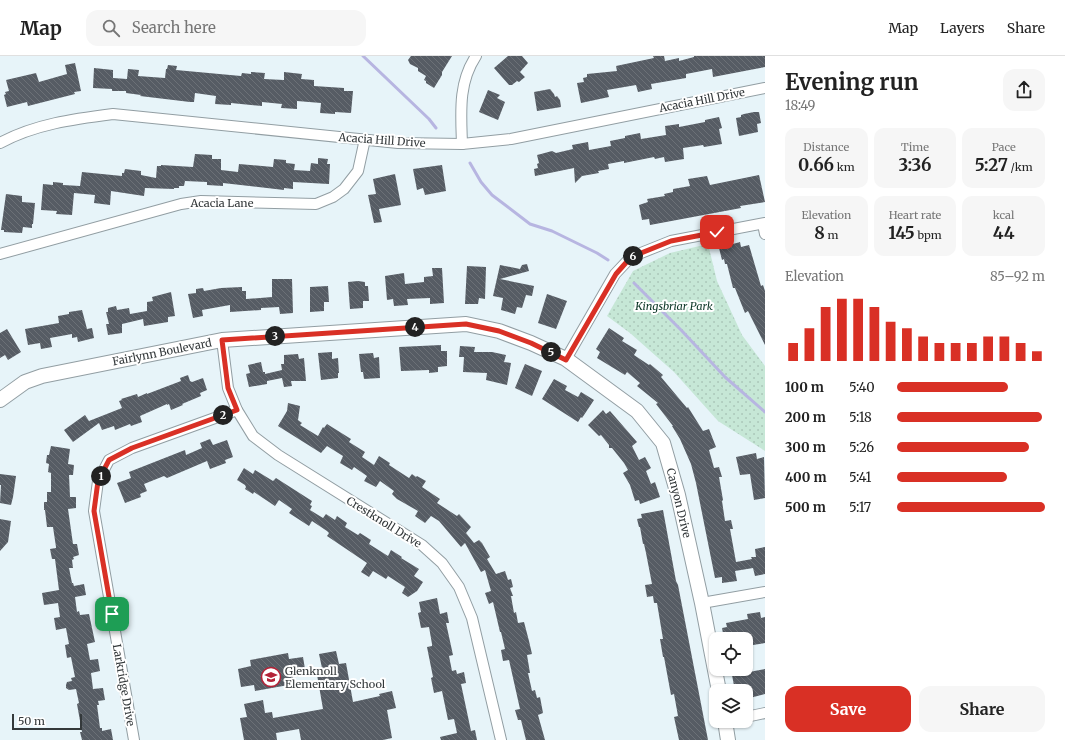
<!DOCTYPE html>
<meta charset="utf-8">
<style>
body{margin:0;font-family:Merriweather,serif;background:#f6f6f6;color:#222;height:100vh;display:flex;flex-direction:column;font-size:15px;white-space:nowrap}
*{box-sizing:border-box;margin:0}
p{font-size:13px;color:#767676}
.icon{flex:none;width:22px;height:22px;fill:none;stroke:currentColor;stroke-width:2;stroke-linecap:round;stroke-linejoin:round}
.map{position:relative;flex:1;overflow:hidden}
.panel{display:flex;flex-direction:column;background:#fff;width:300px}
.panel>*{flex:none}
.fabs{position:absolute;left:709px;top:576px;display:grid;gap:8px}
.fabs a{display:grid;place-items:center;width:44px;height:44px;border-radius:8px;background:#fff;box-shadow:0 1px 3px #0004;font-size:20px}
.scale{position:absolute;left:12px;bottom:10px;width:70px;box-sizing:border-box;padding-left:4px;border:2px solid #34393b;border-top:0;font-size:11px;line-height:14px;white-space:nowrap;color:#34393b;-webkit-text-stroke:3px #fff;paint-order:stroke}
.pin{position:absolute;display:grid;place-items:center;width:34px;height:34px;color:#fff;margin:-17px;border-radius:8px;box-shadow:0 2px 6px #0006}
.km{position:absolute;width:20px;height:20px;margin:-10px;border-radius:50%;background:#222;color:#fff;font-size:11px;line-height:20px;text-align:center}
.round{display:grid;place-items:center;flex:none;width:42px;height:42px;border-radius:12px;background:#f6f6f6}
.head{display:flex;align-items:center;justify-content:space-between;height:68px;padding:0 20px}
h1{font-size:22px;font-weight:700;line-height:30px}
.figures{display:grid;grid-template-columns:repeat(3,1fr);gap:6px;height:68px;padding:4px 20px}
.figures div{display:grid;align-content:center;border-radius:10px;background:#f6f6f6;text-align:center}
.figures b{font-size:17px;font-weight:700}
.figures small{font-size:11px;font-weight:400}
.figures p{font-size:11px}
.chart{height:112px;padding:8px 20px}
.chart p{display:flex;justify-content:space-between}
.chart svg{width:100%;height:72px;margin-top:4px;stroke:#d93025;stroke-width:6}
.button{display:flex;gap:8px;margin-top:auto;padding:8px 20px}
.button a{flex:1;height:46px;border-radius:12px;background:#d93025;color:#fff;font-size:16px;font-weight:700;line-height:46px;text-align:center}
.button a+a{background:#f6f6f6;color:#222}
ul{padding:0 20px;list-style:none;font-size:13px}
li{display:grid;grid-template-columns:64px 48px 1fr;align-items:center;height:30px}
li i{height:10px;border-radius:5px;background:#d93025}
header{display:flex;align-items:center;gap:24px;box-sizing:border-box;height:56px;padding:0 20px;background:#fff;border-bottom:1px solid #e0e0e0}
header strong{font-size:19px}
nav{display:flex;gap:22px;margin-inline-start:auto;font-size:14px}
.search{width:280px;height:36px;background:#f6f6f6;display:flex;align-items:center;gap:10px;box-sizing:border-box;padding:0 14px;border-radius:12px;color:#767676;font-size:15px}
main{display:flex;flex:1;min-height:0}
.map>svg:first-child{display:block}
</style>
<header>
<strong>Map</strong>
<div class="search"><svg class="icon" aria-label="search" viewBox="0 0 24 24"><circle cx="10" cy="10" r="6"/><path d="M15 15l6 6"/></svg>Search here</div>
<nav><a>Map</a><a>Layers</a><a>Share</a></nav>
</header>
<main>
<div class="map">
<svg width="765" height="684" viewBox="0 0 765 684">
<defs>
<pattern id="park-dots" width="8" height="8" patternUnits="userSpaceOnUse"><rect width="8" height="8" fill="#c6e7d6"/><path d="M2 2h.1M6 6h.1" fill="none" stroke="#abc7b9" stroke-width="1.8" stroke-linecap="round"/></pattern>
<pattern id="building-back-hatch" width="6" height="6" patternUnits="userSpaceOnUse"><rect width="6" height="6" fill="#565c64"/><path d="M-1 5l2 2M0 0l6 6M5-1l2 2" fill="none" stroke="#6c7177"/></pattern>
</defs>
<rect width="100%" height="100%" fill="#e7f4f9"/>
<polygon fill="url(#park-dots)" points="708,188 717,225 742,279 765,310 765,395 718,365 674,316 630,277 607,260 633,215 670,197"/>
<g fill="none" stroke-linecap="round" stroke-linejoin="round">
<g stroke="#b7b5e1" stroke-width="3">
<polyline points="363,0 429,63 436,72"/>
<polyline points="470,107 481,126 492,139 530,168 552,175 597,197 608,204"/>
<polyline points="634,227 682,275 725,321 765,356"/>
</g>
</g>
<g fill="url(#building-back-hatch)">
<polygon points="411,0 452,0 442,16 442,19 434,32 426,27 426,25 424,24 426,20 418,15 418,12 410,8 408,4"/>
<polygon points="508,0 522,0 528,7 520,16 525,21 519,26 517,25 512,29 509,29 494,12"/>
<polygon points="653,0 664,0 665,5 679,2 679,5 694,1 694,0 765,0 765,11 713,21 712,13 686,18 686,22 651,28 652,33 638,36 636,29 607,34 609,41 581,47 577,27 584,26 583,22 587,21 587,18 617,15 616,10 654,2"/>
<polygon points="75,7 81,35 74,36 75,38 28,50 27,46 7,51 4,39 6,38 5,36 9,35 6,24 36,17 39,26 67,18 65,9"/>
<polygon points="168,9 177,10 176,14 241,20 242,17 251,18 251,16 265,17 264,23 284,24 284,16 302,18 301,23 314,24 314,30 344,32 344,35 353,35 351,57 335,56 335,58 320,57 321,47 297,45 297,53 281,52 282,48 262,46 262,50 231,47 231,49 215,48 216,40 195,37 194,46 190,46 140,40 141,39 126,37 126,35 112,35 112,33 93,32 94,12 113,14 113,22 127,23 128,13 139,14 138,20 165,22 166,13 167,13"/>
<polygon points="550,33 554,38 555,41 557,40 560,44 561,51 537,55 534,36"/>
<polygon points="488,34 500,39 497,42 505,46 498,64 479,56"/>
<polygon points="754,56 759,56 761,67 757,68 758,76 739,80 736,62 741,61 741,59 744,58"/>
<polygon points="719,61 722,72 719,73 722,88 704,91 703,89 683,92 684,103 665,106 664,101 655,103 654,101 624,107 624,105 608,108 609,113 598,115 599,117 582,120 575,127 574,112 535,120 534,113 538,112 537,108 539,107 537,99 541,98 552,95 556,97 573,93 572,89 588,86 589,94 611,90 610,85 625,82 625,80 640,77 641,83 666,79 665,70 679,68 679,71 705,66 705,64"/>
<polygon points="195,98 212,99 212,103 221,103 221,114 238,116 239,108 273,111 274,103 286,104 286,107 295,108 294,114 310,115 311,107 318,108 318,102 328,103 327,108 330,108 329,128 293,126 293,133 284,132 284,134 223,127 223,130 207,129 207,126 185,125 184,130 179,130 179,132 174,132 174,133 145,132 144,140 111,135 110,149 94,147 95,139 74,137 72,159 56,158 57,155 41,154 43,128 53,129 53,126 63,127 63,129 80,130 82,116 122,120 122,117 124,117 125,113 141,115 141,119 156,122 157,110 161,110 161,109 193,111"/>
<polygon points="442,109 446,135 425,139 423,132 417,134 413,113"/>
<polygon points="395,118 401,149 379,153 382,166 374,167 368,139 376,138 373,123"/>
<polygon points="759,119 765,146 740,150 741,152 650,169 649,163 642,164 639,149 648,146 647,143 665,140 664,138 673,136 673,133 690,130 688,123 707,120 710,129"/>
<polygon points="6,138 22,140 22,146 35,147 33,168 32,168 32,172 23,171 22,177 4,176 4,174 1,174"/>
<polygon points="740,186 741,191 749,189 761,230 763,229 765,235 765,289 748,255 745,257 735,232 733,232 727,208 725,208 724,203 722,204 719,192"/>
<polygon points="527,208 529,215 500,223 534,230 532,240 526,239 522,252 517,251 515,258 501,254 503,242 493,240 500,209 520,213 522,209"/>
<polygon points="467,210 486,211 485,243 479,242 478,248 465,248"/>
<polygon points="432,212 442,212 444,247 430,248 430,242 407,243 408,249 394,250 393,243 387,244 385,220 404,217 405,228 424,226 424,221 433,220"/>
<polygon points="272,223 292,223 293,257 280,258 279,251 261,252 261,254 230,256 230,249 202,254 203,260 193,262 188,238 196,237 196,233 203,232 204,235 221,232 242,231 242,235 246,235 246,243 272,241"/>
<polygon points="358,225 365,226 365,230 368,230 369,245 363,245 363,252 350,253 348,226"/>
<polygon points="328,230 329,246 324,246 324,255 310,256 310,231"/>
<polygon points="171,236 175,260 168,261 168,266 144,270 143,263 122,268 122,277 108,279 106,268 109,268 106,256 108,256 108,252 116,250 117,254 129,252 130,258 147,255 147,246 153,245 152,241"/>
<polygon points="547,238 567,245 556,273 538,267"/>
<polygon points="82,254 87,273 92,272 94,282 78,286 77,281 72,282 72,278 50,282 52,291 41,293 40,287 28,289 25,273 59,267 58,260 69,258 69,256"/>
<polygon points="609,272 624,282 622,285 637,294 634,299 649,309 650,308 663,319 661,321 687,352 688,351 703,375 709,373 716,391 709,394 714,412 719,411 722,421 719,421 723,444 722,445 725,465 731,464 733,473 730,473 736,506 752,503 751,501 756,501 755,493 765,491 765,518 755,520 753,512 735,515 737,525 722,527 722,521 715,522 696,427 691,408 680,383 672,370 673,370 656,348 658,347 637,330 640,327 627,316 625,319 597,302 600,296 596,293"/>
<polygon points="7,273 21,296 8,304 5,299 0,302 0,277"/>
<polygon points="441,289 441,295 447,295 447,310 438,311 438,316 429,317 429,314 401,315 399,291"/>
<polygon points="460,290 475,291 474,296 492,296 506,299 504,306 511,307 507,329 486,324 487,317 463,316 464,301 459,301"/>
<polygon points="332,296 332,303 338,302 339,317 338,317 338,322 321,324 318,297"/>
<polygon points="373,297 374,302 379,301 380,322 364,323 363,316 361,316 359,298"/>
<polygon points="298,298 299,303 304,302 306,325 291,325 292,330 284,331 282,322 267,325 267,328 249,331 246,318 250,317 248,309 261,306 263,316 265,316 265,318 282,314 281,308 284,308 284,299"/>
<polygon points="525,308 542,315 532,340 515,332"/>
<polygon points="188,319 190,325 192,326 203,322 207,334 200,337 201,340 182,348 183,349 171,354 169,348 167,349 167,348 140,360 142,366 131,370 130,368 115,374 114,370 102,374 99,367 73,386 64,374 85,359 89,365 122,352 119,345 122,344 121,343 137,338 138,341 147,337 147,338 181,325 180,322"/>
<polygon points="554,323 567,330 565,334 578,341 581,336 594,344 582,362 581,361 578,366 542,343"/>
<polygon points="288,347 300,350 298,364 302,367 300,369 318,380 323,371 324,372 327,368 351,383 349,386 365,396 362,401 374,409 379,400 390,407 389,409 409,422 412,418 416,421 417,420 426,425 422,431 440,443 437,447 457,460 459,458 471,471 466,477 474,487 479,484 482,487 490,501 487,503 496,518 505,515 508,524 511,523 513,531 510,532 513,540 511,540 514,557 516,556 518,567 524,566 529,585 532,598 527,599 530,617 528,617 532,635 535,634 537,642 540,641 543,657 538,659 545,684 526,684 521,664 518,664 515,654 520,653 509,604 503,605 501,594 505,593 501,576 500,576 493,546 489,548 485,537 491,535 485,514 481,516 465,487 461,491 439,465 431,460 425,467 415,460 418,455 397,443 392,438 394,435 380,425 376,431 364,425 367,420 354,411 352,414 340,407 343,400 327,390 321,397 278,370 287,355"/>
<polygon points="603,354 606,358 610,355 637,386 632,390 639,404 645,401 651,412 646,415 651,428 655,426 660,441 640,448 639,444 635,445 630,429 623,417 628,414 624,407 612,392 609,392 609,389 601,379 599,380 588,369"/>
<polygon points="210,383 213,389 227,384 233,401 225,404 226,407 210,413 207,405 167,422 164,420 144,428 147,435 140,438 141,441 125,447 117,427 131,422 129,416 185,394 186,399 202,392 200,387"/>
<polygon points="51,390 70,393 68,408 74,409 73,419 69,419 70,441 76,441 76,452 68,453 73,488 77,488 79,499 73,501 74,503 72,504 73,512 69,512 72,527 73,527 74,530 84,528 86,539 75,541 77,556 79,555 80,559 89,558 95,586 87,588 90,604 98,603 100,615 91,617 93,633 103,632 105,644 98,645 99,649 97,649 100,672 102,672 102,675 111,673 113,684 82,684 80,676 82,676 77,648 79,647 76,633 69,634 66,632 66,629 67,626 72,625 71,622 75,621 71,601 67,602 65,589 69,588 66,572 56,574 54,562 60,561 58,547 44,549 42,537 59,534 55,503 52,503 50,493 56,492 56,491 53,471 47,471 45,454 44,454 44,446 47,446 47,436 51,436 51,417 48,416 49,408 46,407 47,399 49,399"/>
<polygon points="756,397 757,403 764,401 765,442 754,444 750,418 740,419 736,401"/>
<polygon points="244,412 253,418 255,414 273,425 276,422 312,445 310,449 312,450 310,454 323,462 326,458 335,464 337,460 347,467 345,471 358,479 360,477 371,484 369,488 388,500 391,494 402,501 401,502 419,513 414,520 423,526 417,535 408,541 402,537 405,531 388,520 386,523 373,515 369,521 361,516 367,507 327,480 329,477 327,475 312,465 309,470 289,457 292,453 279,444 275,450 254,436 253,438 245,433 246,431 245,429 237,424"/>
<polygon points="0,418 16,420 13,441 11,449 0,447 1,429 0,429"/>
<polygon points="663,454 676,525 678,529 708,684 679,684 674,661 678,660 674,638 671,639 664,601 663,601 660,583 663,583 657,547 654,547 653,540 647,541 645,529 652,528 646,497 644,488 643,488 640,471 639,471 637,463 642,462 641,458"/>
<polygon points="0,463 11,465 8,486 0,495"/>
<polygon points="437,542 440,558 447,556 449,567 446,567 453,599 449,600 452,615 456,614 457,618 464,616 466,627 461,628 471,675 475,674 477,684 441,684 440,681 457,677 454,663 448,664 442,635 434,637 431,622 433,621 427,591 432,590 432,588 429,571 421,572 418,557 421,556 419,546"/>
<polygon points="760,556 761,562 765,561 765,587 753,589 752,583 724,583 722,572 727,571 726,567 748,563 747,558"/>
<polygon points="336,595 339,608 346,607 353,646 380,640 379,638 392,635 396,652 387,654 392,682 383,684 301,684 299,673 276,677 277,684 244,684 240,662 247,661 244,648 263,644 265,657 272,656 273,662 323,653 316,613 322,612 319,598"/>
<polygon points="288,597 289,603 303,601 306,619 293,621 294,628 255,635 254,629 241,631 238,613 251,610 250,604"/>
<polygon points="765,613 765,638 746,643 746,635 735,635 732,619"/>
</g>
<g fill="none" stroke-linecap="round" stroke-linejoin="round">
<g stroke="#929ea3" stroke-width="12">
<g id="street">
<path d="M0,87C35,68 74,63 113,58L398,87L462,88L511,83L765,32"/>
<path d="M462,88C461,57 458,27 476,0"/>
<polyline points="763,168 765,178"/>
<polyline points="0,198 181,148 201,145 316,148 333,141 344,133 358,115 365,83"/>
<polyline points="222,284 228,332 237,354 253,380 278,399 422,489 442,507 459,531 472,562 501,684"/>
<polyline points="566,303 615,218 631,201 671,185 765,167"/>
<polyline points="702,547 765,536"/>
<polyline points="746,661 765,657"/>
<polyline points="134,684 94,455 98,425 109,404 132,392 237,354"/>
</g>
</g>
<g stroke="#929ea3" stroke-width="16">
<g id="secondary">
<polyline points="0,344 25,326 42,320 222,284 466,268 499,275 531,287 566,303 637,355 663,387 678,439 702,547 719,635"/>
<polyline points="725,665 728,684"/>
</g>
</g>
<use href="#street" stroke="#fff" stroke-width="10"/>
<use href="#secondary" stroke="#fff" stroke-width="14"/>
</g>
<g fill="none" stroke-linecap="round" stroke-linejoin="round">
<g stroke="#fff" stroke-width="8">
<polyline id="route" points="112,558 94,455 98,425 109,404 132,392 237,354 228,332 222,284 466,268 499,275 531,287 566,304 616,218 631,201 671,185 717,176"/>
</g>
<use href="#route" stroke="#d93025" stroke-width="5"/>
</g>
<defs>
<g id="school-ring" transform="scale(1)"><circle r="9.5" fill="#fff" stroke="#b42237" stroke-width="1.5"/><path d="M0-5L7-2L0 1L-7-2ZM-4 1L0 2.5L4 1V4Q0 6-4 4Z" fill="#b42237"/></g>
</defs>
<g fill-rule="evenodd">
<use href="#school-ring" x="271" y="621"/>
</g>
<g text-anchor="middle" stroke-width="4" stroke-linejoin="round" paint-order="stroke">
<g font-size="11" fill="#34393b" stroke="#fff">
<text transform="translate(702 44) rotate(-11)" y="4">Acacia Hill Drive</text>
<text transform="translate(382 84) rotate(4)" y="4">Acacia Hill Drive</text>
<text x="222" y="151">Acacia Lane</text>
<text transform="translate(162 296) rotate(-11)" y="4">Fairlynn Boulevard</text>
<text transform="translate(679 447) rotate(76)" y="4">Canyon Drive</text>
<text transform="translate(384 466) rotate(32)" y="4">Crestknoll Drive</text>
<text transform="translate(124 629) rotate(80)" y="4">Larkridge Drive</text>
</g>
<g font-size="11" font-style="italic" fill="#0a3525" stroke="#fff">
<text x="674" y="254">Kingsbriar Park</text>
</g>
<g font-size="11" fill="#34393b" stroke="#fff" text-anchor="start">
<text x="285" y="619">Glenknoll<tspan x="285" dy="13">Elementary School</tspan></text>
</g>
</g>
</svg>
<div class="fabs">
<a><svg class="icon" aria-label="locate" viewBox="0 0 24 24"><circle cx="12" cy="12" r="6"/><path d="M12 2v4M12 18v4M2 12h4M18 12h4"/></svg></a>
<a><svg class="icon" aria-label="layers" viewBox="0 0 24 24"><path d="M12 4l9 5-9 5-9-5zM3 14l9 5 9-5"/></svg></a>
</div>
<div class="scale">50 m</div>
<div class="pin" style="left:112px;top:558px;background:#1e9e55"><svg class="icon" aria-label="arrive" viewBox="0 0 24 24"><path d="M6 21V4h12l-3 4 3 4H6"/></svg></div>
<div class="pin" style="left:717px;top:176px;background:#d93025"><svg class="icon" aria-label="check" viewBox="0 0 24 24"><path d="M5 12l5 5 9-10"/></svg></div>
<b class="km" style="left:101px;top:420px">1</b>
<b class="km" style="left:223px;top:359px">2</b>
<b class="km" style="left:275px;top:280px">3</b>
<b class="km" style="left:415px;top:271px">4</b>
<b class="km" style="left:551px;top:296px">5</b>
<b class="km" style="left:633px;top:200px">6</b>
</div>
<section class="panel">
<div class="head"><div><h1>Evening run</h1><p>18:49</p></div><a class="round"><svg class="icon" aria-label="share" viewBox="0 0 24 24"><path d="M12 15V3M7 8l5-5 5 5M5 13v7h14v-7"/></svg></a></div>
<div class="figures">
<div><p>Distance</p><b>0.66<small> km</small></b></div>
<div><p>Time</p><b>3:36</b></div>
<div><p>Pace</p><b>5:27<small> /km</small></b></div>
</div>
<div class="figures">
<div><p>Elevation</p><b>8<small> m</small></b></div>
<div><p>Heart rate</p><b>145<small> bpm</small></b></div>
<div><p>kcal</p><b>44</b></div>
</div>
<div class="chart"><p><span>Elevation</span>85–92 m</p>
<svg viewBox="0 0 160 44" preserveAspectRatio="none"><path d="M5 44V33M15 44V24M25 44V11M35 44V6M45 44V6M55 44V11M65 44V20M75 44V24M85 44V29M95 44V33M105 44V33M115 44V33M125 44V29M135 44V29M145 44V33M155 44V38"/></svg>
</div>
<ul>
<li><b>100 m</b>5:40<i style="width:75%"></i></li>
<li><b>200 m</b>5:18<i style="width:98%"></i></li>
<li><b>300 m</b>5:26<i style="width:89%"></i></li>
<li><b>400 m</b>5:41<i style="width:74%"></i></li>
<li><b>500 m</b>5:17<i style="width:100%"></i></li>
</ul>
<div class="button"><a>Save</a><a>Share</a></div>
</section>
</main>
